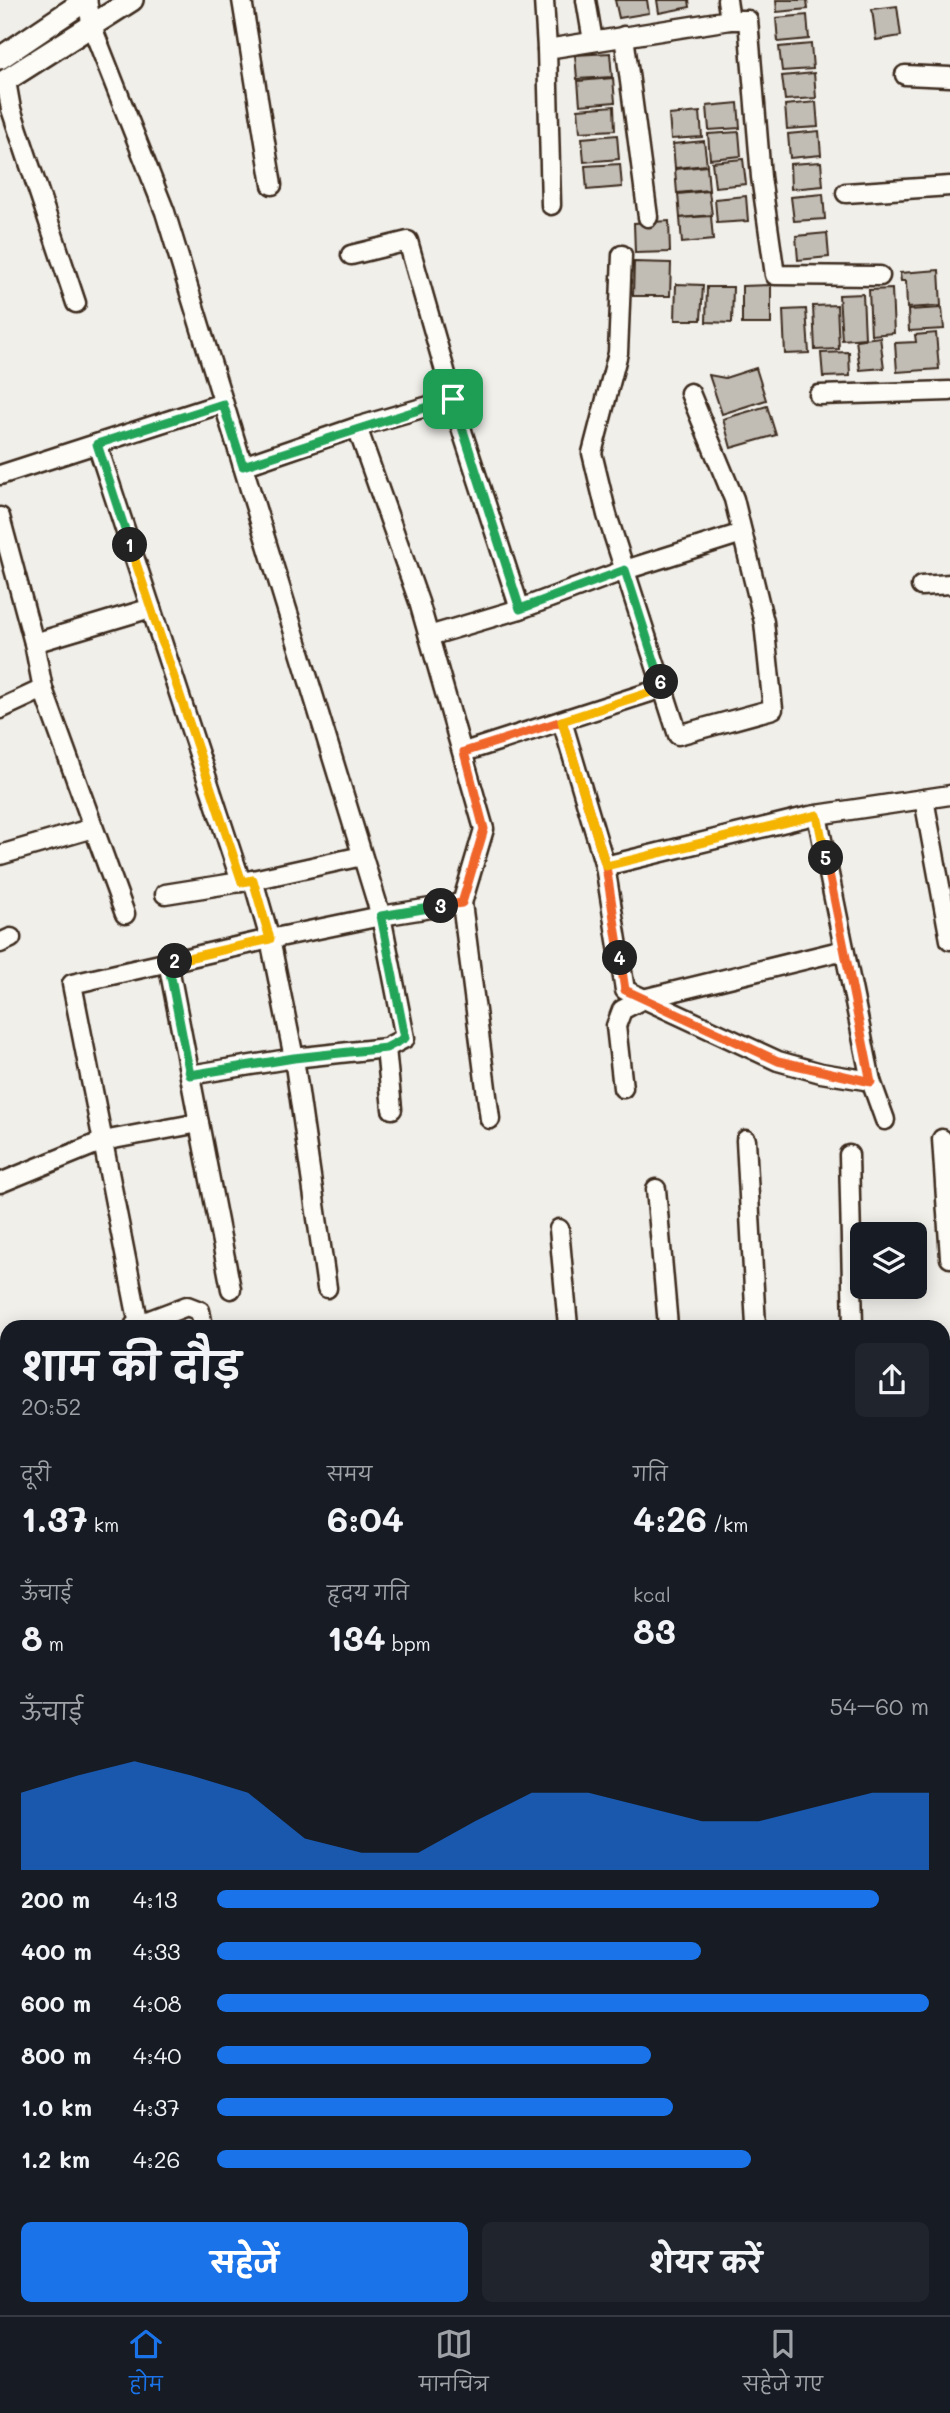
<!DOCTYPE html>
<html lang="hi">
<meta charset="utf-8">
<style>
body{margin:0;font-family:Mali,"Playpen Sans Deva",sans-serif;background:#20242c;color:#f1f3f6;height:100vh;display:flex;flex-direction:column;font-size:26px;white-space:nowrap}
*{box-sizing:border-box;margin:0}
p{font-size:23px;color:#9ea1a6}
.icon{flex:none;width:38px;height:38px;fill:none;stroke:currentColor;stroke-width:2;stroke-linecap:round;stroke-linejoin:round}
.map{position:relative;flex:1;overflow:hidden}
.sheet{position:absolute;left:0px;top:1320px;width:950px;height:996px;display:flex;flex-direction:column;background:#171b24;border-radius:21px 21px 0 0;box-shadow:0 4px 18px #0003}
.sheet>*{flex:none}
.tools{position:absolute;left:850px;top:1222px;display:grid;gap:14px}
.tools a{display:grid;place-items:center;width:77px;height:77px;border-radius:10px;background:#171b24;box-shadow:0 4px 18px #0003;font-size:35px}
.pin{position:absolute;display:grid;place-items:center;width:60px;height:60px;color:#fff;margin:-30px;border-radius:14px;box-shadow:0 4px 10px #0006}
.km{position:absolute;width:35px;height:35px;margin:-18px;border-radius:50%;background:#222;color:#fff;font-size:19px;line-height:35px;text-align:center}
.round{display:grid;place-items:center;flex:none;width:74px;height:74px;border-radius:10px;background:#20242c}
.summary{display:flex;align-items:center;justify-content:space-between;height:119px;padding:0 21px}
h1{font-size:38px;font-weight:700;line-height:52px}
.metrics{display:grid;grid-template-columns:repeat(3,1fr);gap:10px;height:119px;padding:7px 21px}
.metrics div{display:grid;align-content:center}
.metrics b{font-size:35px;font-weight:700}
.metrics small{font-size:19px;font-weight:400}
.metrics p{font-size:19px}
.chart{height:196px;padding:14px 21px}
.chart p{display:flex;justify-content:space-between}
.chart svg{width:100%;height:126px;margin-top:7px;fill:#1a73e8;opacity:.7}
.button{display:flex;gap:14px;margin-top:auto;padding:14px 21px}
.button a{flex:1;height:80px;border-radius:10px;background:#1a73e8;color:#fff;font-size:28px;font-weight:700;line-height:80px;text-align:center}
.button a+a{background:#20242c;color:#f1f3f6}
ul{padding:0 21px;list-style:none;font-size:23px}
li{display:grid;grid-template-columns:112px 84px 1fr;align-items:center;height:52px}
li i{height:18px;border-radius:9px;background:#1a73e8}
.menu{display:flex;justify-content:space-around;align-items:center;height:98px;border-top:2px solid #363941;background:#171b24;font-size:19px;color:#9ea1a6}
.menu a{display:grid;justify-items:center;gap:4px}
.menu .selected{color:#1a73e8}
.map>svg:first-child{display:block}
</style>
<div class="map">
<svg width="950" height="2315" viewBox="0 0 950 2315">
<rect width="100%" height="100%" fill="#f1efea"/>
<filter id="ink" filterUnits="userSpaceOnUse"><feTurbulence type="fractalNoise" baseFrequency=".0143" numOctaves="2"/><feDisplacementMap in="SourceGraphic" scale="14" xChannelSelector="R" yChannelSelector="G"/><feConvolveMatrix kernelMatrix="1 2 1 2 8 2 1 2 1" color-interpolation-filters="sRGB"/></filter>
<g filter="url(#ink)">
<g fill="#c1bcb4" stroke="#3b2a1e" stroke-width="2">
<polygon points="615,0 647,0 649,13 619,18"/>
<polygon points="657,0 689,0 690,7 659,13"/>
<polygon points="776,0 807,0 808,9 777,12"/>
<polygon points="897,6 901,36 876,40 872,9"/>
<polygon points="807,15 809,39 778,42 776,18"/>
<polygon points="811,44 813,69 782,71 779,47"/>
<polygon points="610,53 612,77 577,79 575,55"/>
<polygon points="814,73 816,98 785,100 782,76"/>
<polygon points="613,78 615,102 580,105 578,81"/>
<polygon points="816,102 818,127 787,129 785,105"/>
<polygon points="738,103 740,128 709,130 707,106"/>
<polygon points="614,106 615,130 580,132 578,109"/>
<polygon points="700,112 702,137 671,139 669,115"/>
<polygon points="819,131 821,155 790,158 788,134"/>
<polygon points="739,132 741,156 710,159 708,134"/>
<polygon points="617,135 619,159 584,162 582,138"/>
<polygon points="704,141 707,165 675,168 673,144"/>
<polygon points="743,159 746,184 715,187 712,162"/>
<polygon points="821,162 823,186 791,189 790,164"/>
<polygon points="620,164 622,187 587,190 585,166"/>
<polygon points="707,166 709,190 677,193 675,169"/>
<polygon points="709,191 712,215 680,218 678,194"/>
<polygon points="823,194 825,219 794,221 791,197"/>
<polygon points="746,196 748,221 717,223 715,199"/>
<polygon points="711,216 713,240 682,243 680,218"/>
<polygon points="669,221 670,252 635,253 634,223"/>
<polygon points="827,233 829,257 798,260 796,236"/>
<polygon points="634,262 671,263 670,296 633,296"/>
<polygon points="939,270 941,306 907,308 906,281 901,281 900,273"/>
<polygon points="676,284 703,285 701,320 675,320"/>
<polygon points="771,285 771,324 742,324 742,286"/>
<polygon points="707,287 733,287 732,323 706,322"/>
<polygon points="892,289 894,333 871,335 869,290"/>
<polygon points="863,294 865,338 842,340 839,295"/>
<polygon points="837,305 839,349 815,350 813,306"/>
<polygon points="942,308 944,329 909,331 908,310"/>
<polygon points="806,309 809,353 785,354 783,310"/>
<polygon points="936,333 939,369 897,372 895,343 916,342 915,335"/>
<polygon points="880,337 884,368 860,370 856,340"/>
<polygon points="849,352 850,376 823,377 821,353"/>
<polygon points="756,368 766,400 722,414 709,375 725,378"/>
<polygon points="767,406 776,435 731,448 723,419"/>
</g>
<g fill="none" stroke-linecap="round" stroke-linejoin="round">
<g stroke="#3b2a1e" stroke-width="23">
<g id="minor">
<polyline points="87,0 92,27 165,212 381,916 462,903 490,1119"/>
<polyline points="242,0 272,185"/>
<polyline points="544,0 547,49"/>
<polyline points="586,0 593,41"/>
<polyline points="727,0 730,20 748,20 761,177 775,275 880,276"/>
<polyline points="624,36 648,217"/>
<polyline points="905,75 950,77"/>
<polyline points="6,81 11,109 76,303"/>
<polyline points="846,193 950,186"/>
<polyline points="551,205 547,49 730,20"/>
<polyline points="351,255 408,241 463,434 520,609 625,570 742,533"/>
<polyline points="622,255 618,353 592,453 607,515 678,735 773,709 764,622 734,499 690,393"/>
<polyline points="819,395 950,391"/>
<polyline points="357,427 453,399"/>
<polyline points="97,444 241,882"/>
<polyline points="243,466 357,427 419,602 484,829 462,903"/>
<polyline points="0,475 223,403"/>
<polyline points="0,517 34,643 43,689 125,914"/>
<polyline points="921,586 950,584"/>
<polyline points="429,636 520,609"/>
<polyline points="34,643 151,608"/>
<polyline points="0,709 43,689"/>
<polyline points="562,721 605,866 810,816 950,795"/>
<polyline points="464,752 663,688"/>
<polyline points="924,799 950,940"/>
<polyline points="0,855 93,828"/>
<polyline points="605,866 625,990 778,1061 821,1073 871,1081 817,815"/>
<polyline points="253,880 362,856"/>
<polyline points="0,943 11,938"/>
<polyline points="168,962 231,1289"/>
<polyline points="386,1048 392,1109"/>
<polyline points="190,1075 294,1058 386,1048 405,1038 381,916 270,939 294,1058 327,1288"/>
<polyline points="871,1081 885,1120"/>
<polyline points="623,1088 616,1026 622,1010 643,999 844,950"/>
<polyline points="942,1139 950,1258"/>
<polyline points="746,1140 756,1326"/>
<polyline points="849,1155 853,1326"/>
<polyline points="0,1183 103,1141 199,1123"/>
<polyline points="656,1189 668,1326"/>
<polyline points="559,1229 568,1326"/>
<polyline points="139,1325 72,984 270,939 253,880 165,894"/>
<polyline points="134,1326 187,1306 200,1311 203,1326"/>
<polyline points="943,1352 950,1352"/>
<polyline points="0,1368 7,1381"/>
<polyline points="0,1566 7,1568"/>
<polyline points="0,1809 7,1843"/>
<polyline points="943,1923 950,1923"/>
<polyline points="0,1931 7,1931"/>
<polyline points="0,2042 7,2042"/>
<polyline points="943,2119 950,2110"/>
<polyline points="943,2193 950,2187"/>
<polyline points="0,2206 7,2206"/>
<polyline points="0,2269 7,2269"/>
<polyline points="244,2308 248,2315"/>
<polyline points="291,2315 291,2308"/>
<polyline points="407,2315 407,2308"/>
<polyline points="554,2315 556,2308"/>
<polyline points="607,2315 607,2308"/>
<polyline points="690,2315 706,2308"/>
<polyline points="737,2315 737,2308"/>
<polyline points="828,2315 829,2308"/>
</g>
</g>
<g stroke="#3b2a1e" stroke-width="26">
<g id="tertiary">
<polyline points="0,58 86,0"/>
<polyline points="0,84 132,0"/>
</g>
</g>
<use href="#minor" stroke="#fdfcf7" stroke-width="18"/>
<use href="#tertiary" stroke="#fdfcf7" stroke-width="21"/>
</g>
</g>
<g fill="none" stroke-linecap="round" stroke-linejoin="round" filter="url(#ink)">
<g stroke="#fff" stroke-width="14">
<polyline id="split-1" points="130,545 97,444 223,404 243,466 453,399"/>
</g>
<g stroke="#fff" stroke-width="14">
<polyline id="split-2" points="130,545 242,882 253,880 270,939 175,961"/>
</g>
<g stroke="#fff" stroke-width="14">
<polyline id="split-3" points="175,961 168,962 190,1075 294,1058 386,1048 405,1038 381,916 441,906"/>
</g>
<g stroke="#fff" stroke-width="14">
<polyline id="split-4" points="441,906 462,903 484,829 464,752 562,721 606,866 620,958"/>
</g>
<g stroke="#fff" stroke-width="14">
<polyline id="split-5" points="620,958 625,990 778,1061 871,1082 826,858"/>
</g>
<g stroke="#fff" stroke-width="14">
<polyline id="split-6" points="661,682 663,688 562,721 606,866 817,815 826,858"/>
</g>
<g stroke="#fff" stroke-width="14">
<polyline id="split-7" points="453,399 520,609 625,570 661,682"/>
</g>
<use href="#split-1" stroke="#22a559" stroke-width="9"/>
<use href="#split-2" stroke="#f5b400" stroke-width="9"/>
<use href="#split-3" stroke="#22a559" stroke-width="9"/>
<use href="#split-4" stroke="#f0652b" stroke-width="9"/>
<use href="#split-5" stroke="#f0652b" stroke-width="9"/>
<use href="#split-6" stroke="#f5b400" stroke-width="9"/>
<use href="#split-7" stroke="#22a559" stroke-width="9"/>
</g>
</svg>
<div class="tools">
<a><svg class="icon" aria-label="layers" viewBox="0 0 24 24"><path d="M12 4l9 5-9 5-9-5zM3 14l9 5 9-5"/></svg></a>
</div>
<div class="pin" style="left:453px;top:399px;background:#1e9e55"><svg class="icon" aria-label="arrive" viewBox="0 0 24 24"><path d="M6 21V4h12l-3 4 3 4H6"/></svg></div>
<b class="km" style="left:130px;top:545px">1</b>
<b class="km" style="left:175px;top:961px">2</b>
<b class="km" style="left:441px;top:906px">3</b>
<b class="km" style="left:620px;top:958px">4</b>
<b class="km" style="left:826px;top:858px">5</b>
<b class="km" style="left:661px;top:682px">6</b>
<section class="sheet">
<div class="summary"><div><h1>शाम की दौड़</h1><p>20:52</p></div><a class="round"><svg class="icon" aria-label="share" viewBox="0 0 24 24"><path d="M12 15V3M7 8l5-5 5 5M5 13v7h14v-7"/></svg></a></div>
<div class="metrics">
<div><p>दूरी</p><b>1.37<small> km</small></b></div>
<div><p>समय</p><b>6:04</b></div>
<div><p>गति</p><b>4:26<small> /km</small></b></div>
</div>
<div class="metrics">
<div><p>ऊँचाई</p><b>8<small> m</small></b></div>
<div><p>हृदय गति</p><b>134<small> bpm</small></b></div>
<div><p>kcal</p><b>83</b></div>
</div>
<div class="chart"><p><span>ऊँचाई</span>54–60 m</p>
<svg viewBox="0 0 160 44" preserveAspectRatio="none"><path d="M0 44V17L10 11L20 6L30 11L40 17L50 33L60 38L70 38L80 27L90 17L100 17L110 22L120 27L130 27L140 22L150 17L160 17V44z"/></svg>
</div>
<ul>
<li><b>200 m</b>4:13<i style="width:93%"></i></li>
<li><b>400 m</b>4:33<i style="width:68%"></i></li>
<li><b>600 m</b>4:08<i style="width:100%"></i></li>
<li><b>800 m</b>4:40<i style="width:61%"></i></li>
<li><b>1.0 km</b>4:37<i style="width:64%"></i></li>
<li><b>1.2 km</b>4:26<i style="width:75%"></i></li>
</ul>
<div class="button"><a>सहेजें</a><a>शेयर करें</a></div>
</section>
</div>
<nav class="menu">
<a class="selected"><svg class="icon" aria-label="home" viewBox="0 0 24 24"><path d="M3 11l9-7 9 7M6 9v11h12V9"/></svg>होम</a>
<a><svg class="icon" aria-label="map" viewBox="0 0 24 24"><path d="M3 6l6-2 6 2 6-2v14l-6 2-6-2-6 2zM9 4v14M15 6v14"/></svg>मानचित्र</a>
<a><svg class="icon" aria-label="saved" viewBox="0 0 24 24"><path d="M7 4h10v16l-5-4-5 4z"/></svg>सहेजे गए</a>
</nav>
